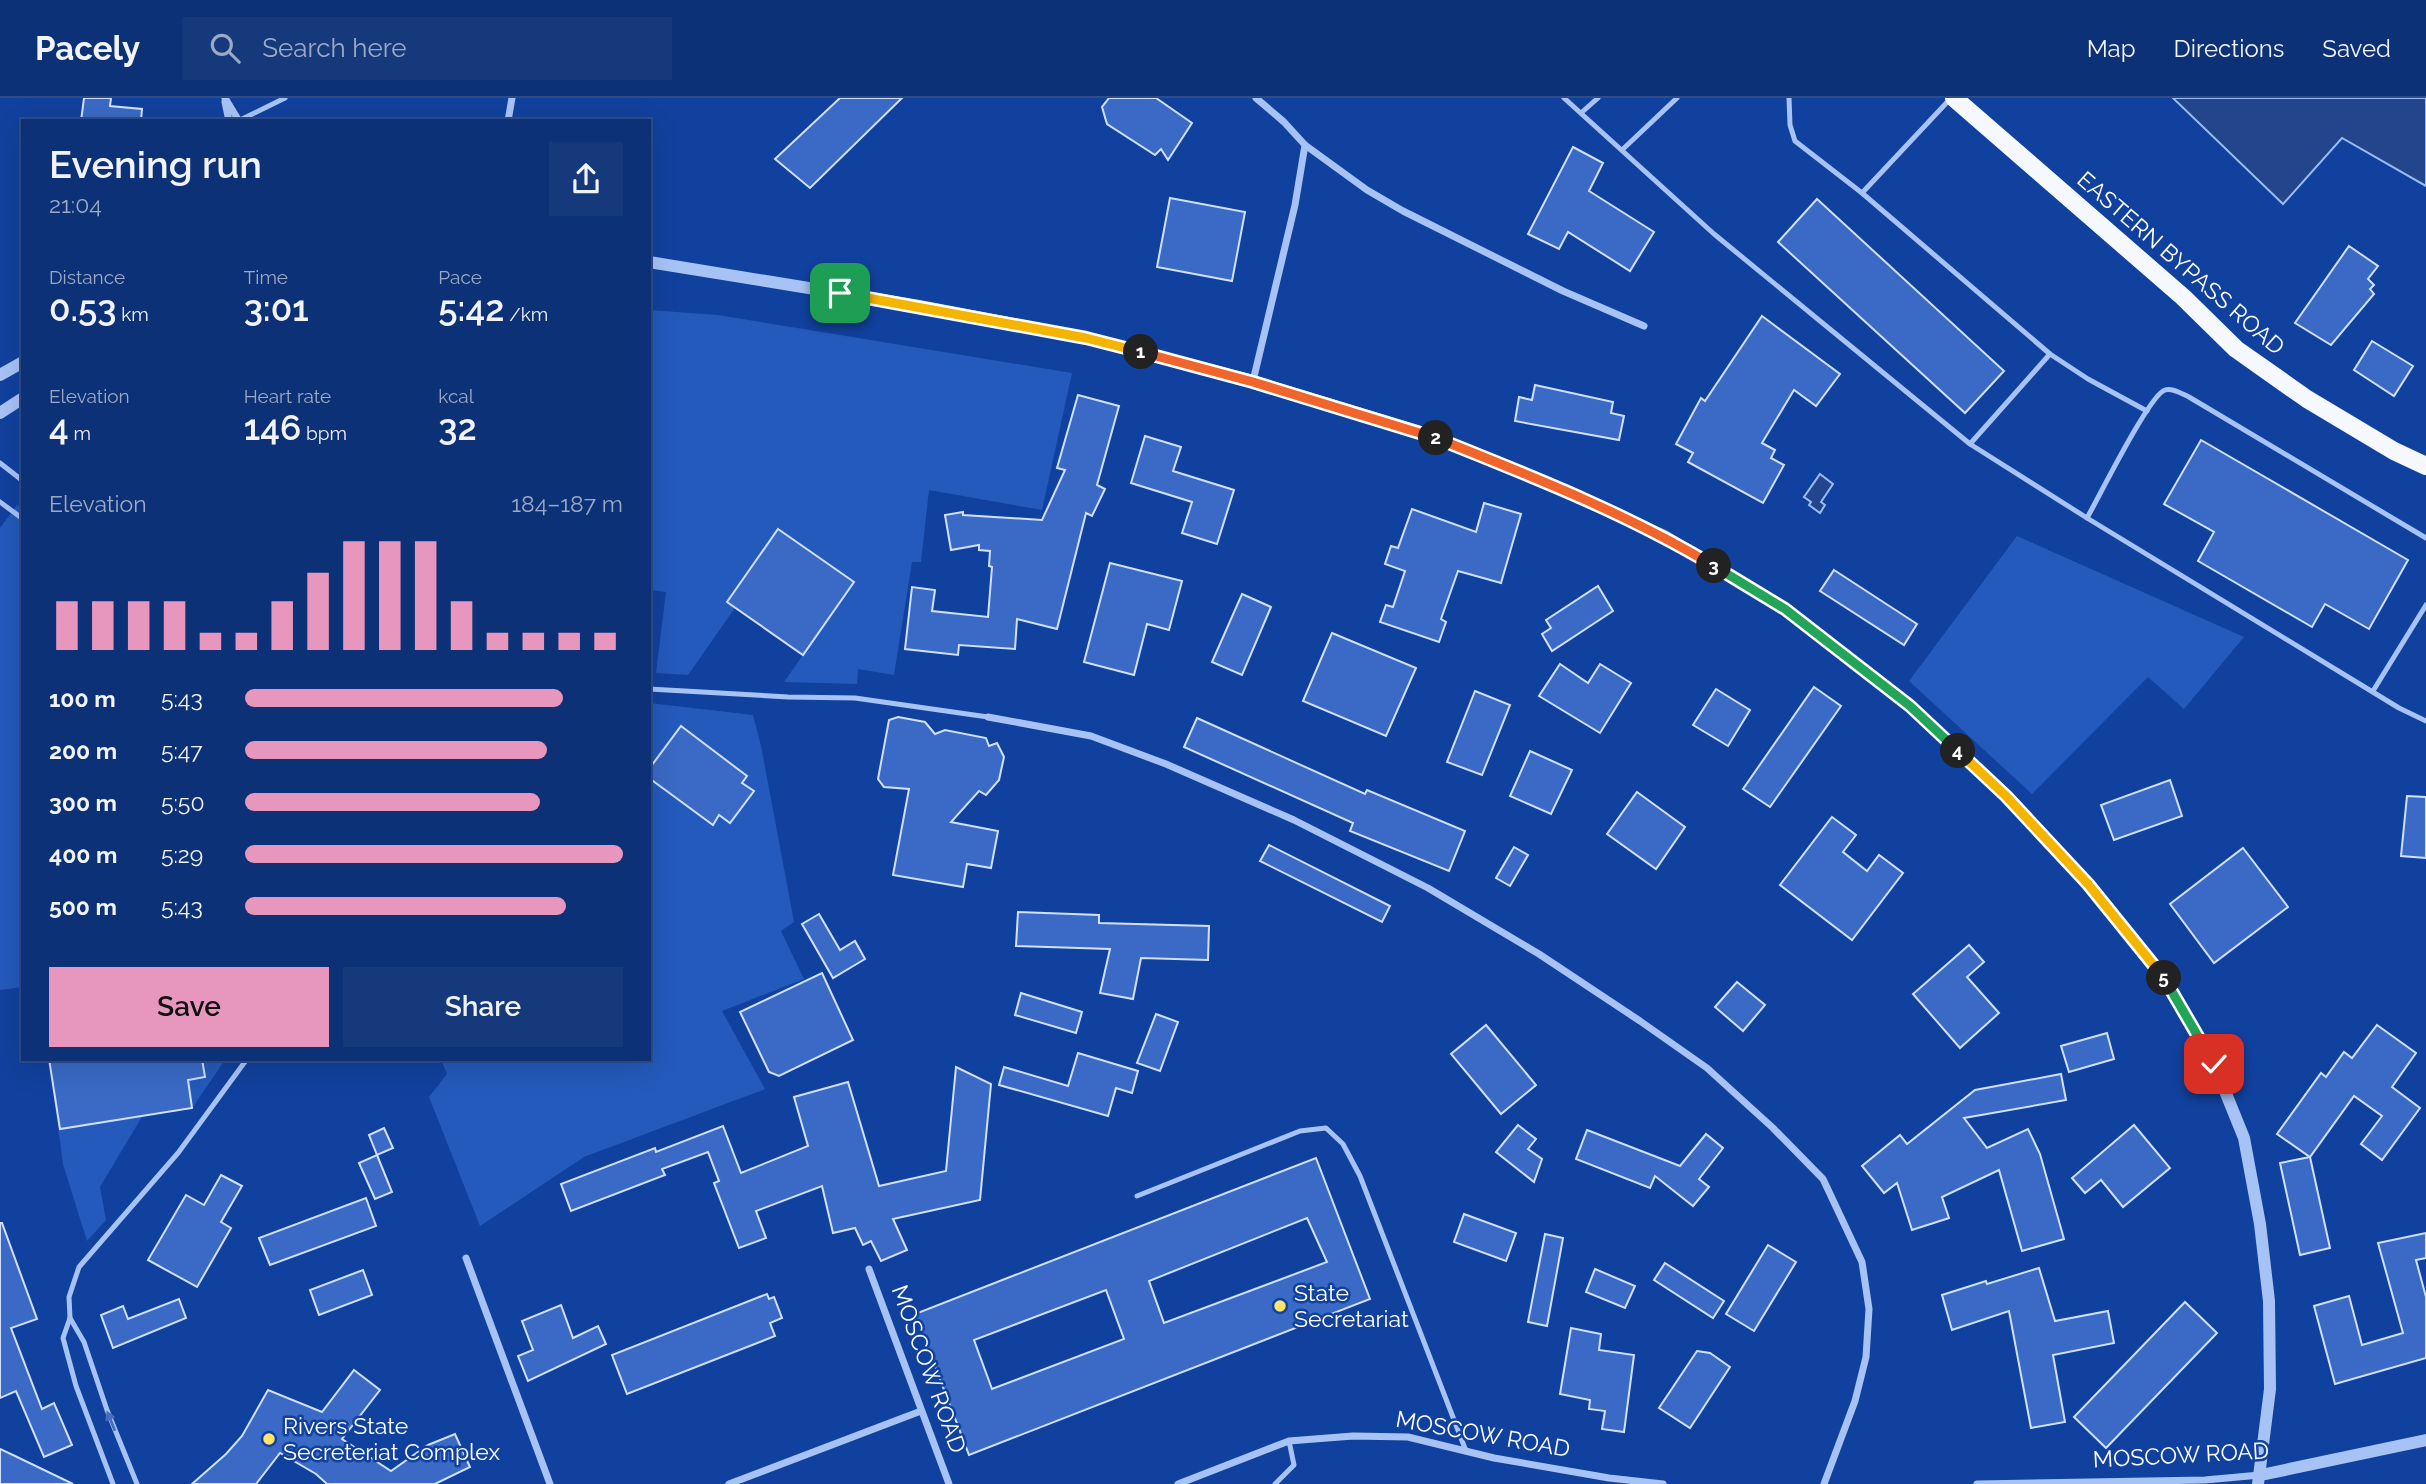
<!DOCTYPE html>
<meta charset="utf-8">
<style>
body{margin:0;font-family:Raleway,sans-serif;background:#16397b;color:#f1f3f6;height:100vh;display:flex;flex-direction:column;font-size:26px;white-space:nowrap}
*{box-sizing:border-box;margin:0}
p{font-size:23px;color:#9aa9c5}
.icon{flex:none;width:38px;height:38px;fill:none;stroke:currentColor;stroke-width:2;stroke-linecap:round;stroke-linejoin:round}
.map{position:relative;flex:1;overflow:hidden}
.panel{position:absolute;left:21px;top:21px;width:630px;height:942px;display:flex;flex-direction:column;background:#0d3176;border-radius:0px;box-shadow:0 7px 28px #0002,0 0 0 2px #2d4c88}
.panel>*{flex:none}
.pin{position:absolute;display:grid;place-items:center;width:60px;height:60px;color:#fff;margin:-30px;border-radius:14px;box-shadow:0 4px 10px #0006}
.km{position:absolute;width:35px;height:35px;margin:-18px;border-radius:50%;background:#222;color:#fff;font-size:19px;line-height:35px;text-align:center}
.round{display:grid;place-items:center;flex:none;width:74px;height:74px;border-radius:0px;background:#16397b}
.summary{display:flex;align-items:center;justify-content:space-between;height:119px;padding:0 28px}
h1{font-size:38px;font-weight:600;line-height:52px}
.metrics{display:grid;grid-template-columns:repeat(3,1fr);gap:10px;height:119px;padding:7px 28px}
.metrics div{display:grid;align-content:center}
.metrics b{font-size:35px;font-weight:600}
.metrics small{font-size:19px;font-weight:400}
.metrics p{font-size:19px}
.chart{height:196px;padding:14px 28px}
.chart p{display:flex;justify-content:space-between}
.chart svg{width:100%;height:126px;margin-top:7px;stroke:#e797bd;stroke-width:6}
.primary-button{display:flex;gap:14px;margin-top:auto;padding:14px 28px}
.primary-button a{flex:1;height:80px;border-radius:0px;background:#e797bd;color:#111;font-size:28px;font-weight:600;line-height:80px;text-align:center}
.primary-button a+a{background:#16397b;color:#f1f3f6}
ul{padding:0 28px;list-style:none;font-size:23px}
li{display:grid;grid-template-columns:112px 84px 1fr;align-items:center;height:52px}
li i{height:18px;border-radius:9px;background:#e797bd}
header{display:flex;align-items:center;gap:42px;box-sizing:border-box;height:98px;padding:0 35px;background:#0d3176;border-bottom:2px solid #2d4c88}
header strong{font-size:33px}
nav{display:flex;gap:38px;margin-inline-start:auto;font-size:24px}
.search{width:490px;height:63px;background:#16397b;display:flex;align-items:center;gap:18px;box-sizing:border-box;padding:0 24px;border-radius:0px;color:#9aa9c5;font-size:26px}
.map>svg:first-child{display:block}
</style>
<header>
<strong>Pacely</strong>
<div class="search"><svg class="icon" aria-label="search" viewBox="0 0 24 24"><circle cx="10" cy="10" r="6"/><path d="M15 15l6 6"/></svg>Search here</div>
<nav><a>Map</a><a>Directions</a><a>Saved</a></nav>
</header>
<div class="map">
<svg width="2426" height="1386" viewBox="0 0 2426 1386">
<rect width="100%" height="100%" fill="#11419e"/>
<g fill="#245abc">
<polygon points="649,212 718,217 1072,275 1042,412 929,392 921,464 912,464 894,577 858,571 857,586 784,584 854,484 778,431 727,503 735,510 688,577 656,575 666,494 649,492"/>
<polygon points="17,407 23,411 23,889 0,892 0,430"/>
<polygon points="2017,438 2244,539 2184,611 2148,579 2032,696 1909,583"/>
<polygon points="649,605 753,617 761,648 794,824 781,833 804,881 722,913 765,991 584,1059 480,1128 429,999 447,976 441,961 649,961"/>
<polygon points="49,961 233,961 225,962 192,1010 143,1017 100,1089 106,1122 87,1143 63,1066"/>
</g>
<g fill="#22458b" stroke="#99bcf8" stroke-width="2">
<polygon points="2173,0 2426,0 2426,88 2342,40 2283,106"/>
<polygon points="1820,376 1833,386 1821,404 1825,407 1820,415 1809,407 1811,404 1804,399"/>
</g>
<g fill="#3a6ac5" stroke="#d0e0fe" stroke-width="2" fill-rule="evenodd">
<polygon points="84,0 111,0 110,8 142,11 141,23 81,23"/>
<polygon points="840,0 902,0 810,90 775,61"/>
<polygon points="1109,0 1156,0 1192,25 1168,62 1161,51 1155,57 1107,26 1102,9"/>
<polygon points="1573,49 1603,65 1589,93 1654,134 1630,173 1568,134 1559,151 1528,136"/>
<polygon points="1170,100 1245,114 1232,183 1157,169"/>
<polygon points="1817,101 2004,273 1965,315 1778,144"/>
<polygon points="2349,148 2378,168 2368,181 2374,187 2370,191 2374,196 2331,247 2295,225"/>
<polygon points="1762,218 1840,276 1816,308 1794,292 1762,345 1775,352 1771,360 1784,367 1763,405 1688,364 1693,355 1676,346 1701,300 1705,303"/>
<polygon points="2372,243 2413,268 2394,298 2354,272"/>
<polygon points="1535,287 1613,304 1611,315 1624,318 1619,342 1515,323 1519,299 1532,302"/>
<polygon points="1078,297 1119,308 1097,387 1105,391 1092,418 1086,415 1057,531 1017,521 1015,551 959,547 958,557 905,551 912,489 935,492 932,513 988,519 992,469 989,468 990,453 979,452 979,447 951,452 945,417 963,414 963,417 1042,422 1065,372 1057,370"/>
<polygon points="1145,338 1181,349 1173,373 1234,392 1217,446 1182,435 1192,404 1131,385"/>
<polygon points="2201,342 2408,462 2369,531 2325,506 2312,529 2198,463 2214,434 2164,406"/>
<polygon points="1484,405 1521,416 1501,485 1458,473 1441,521 1446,524 1439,544 1380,524 1386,507 1393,509 1405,473 1385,466 1391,448 1398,450 1412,411 1476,434"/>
<polygon points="778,431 854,484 803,557 727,504"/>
<polygon points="1110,465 1182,483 1169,532 1147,526 1134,577 1084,564"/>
<polygon points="1834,472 1917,526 1904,547 1820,493"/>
<polygon points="1598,488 1613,513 1552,553 1542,536 1551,530 1546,522"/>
<polygon points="1242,496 1271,509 1242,577 1212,564"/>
<polygon points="1332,535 1416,570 1386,638 1303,603"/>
<polygon points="1560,566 1588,585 1600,566 1631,585 1600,635 1539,598"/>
<polygon points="1814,589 1841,608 1770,709 1743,691"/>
<polygon points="1716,591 1750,612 1728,648 1693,627"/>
<polygon points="1475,593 1510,607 1482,677 1447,664"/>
<polygon points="898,619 925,624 935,636 945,632 986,640 989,648 997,645 1004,659 999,682 986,697 979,693 951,724 998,733 991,770 967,766 963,789 893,777 909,691 884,689 878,681 889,622"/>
<polygon points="1197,620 1365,696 1367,692 1465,733 1449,773 1350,733 1353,725 1184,649"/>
<polygon points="681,628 747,678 742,685 754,693 730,725 719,717 713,727 649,680 649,671"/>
<polygon points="1530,653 1572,672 1551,716 1510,698"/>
<polygon points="2170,682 2182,718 2114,742 2101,707"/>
<polygon points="1637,694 1685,729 1656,771 1607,736"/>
<polygon points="2407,698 2426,699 2426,760 2401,758"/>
<polygon points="1832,719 1856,737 1843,754 1867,773 1879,757 1903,775 1852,842 1780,787"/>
<polygon points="1269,747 1390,808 1382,824 1260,763"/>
<polygon points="1514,749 1528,757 1510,788 1496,780"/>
<polygon points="2243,750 2288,809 2214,865 2170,806"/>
<polygon points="1018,814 1099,817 1099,825 1209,828 1208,862 1141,860 1133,901 1100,895 1110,851 1016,848"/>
<polygon points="819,816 840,852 855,843 865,861 833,880 802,826"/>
<polygon points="1969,847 1984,864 1967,879 1999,915 1960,950 1913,896"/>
<polygon points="822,875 853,942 779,978 769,974 740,914"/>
<polygon points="1737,884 1765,907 1743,933 1715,909"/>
<polygon points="1021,895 1082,914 1076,935 1015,917"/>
<polygon points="1156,916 1178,924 1160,973 1137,965"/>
<polygon points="1486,927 1536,987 1501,1016 1451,956"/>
<polygon points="2377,927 2416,955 2392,989 2420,1010 2382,1062 2361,1046 2382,1018 2354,998 2310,1059 2277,1036 2321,975 2326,979 2344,954 2352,960"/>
<polygon points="2107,935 2114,961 2069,974 2061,948"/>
<polygon points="1078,955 1138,973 1132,995 1116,990 1108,1018 999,987 1004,969 1068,988"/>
<polygon points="49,961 202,961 205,979 188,982 192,1010 60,1031"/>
<polygon points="956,969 991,986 980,1102 893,1121 907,1152 881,1163 871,1143 863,1147 855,1130 833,1135 822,1088 756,1113 766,1140 739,1150 714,1085 719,1083 708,1054 662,1071 665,1077 571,1113 561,1086 655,1050 656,1054 723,1028 741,1075 808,1048 794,999 848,984 879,1088 946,1073"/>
<polygon points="2061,976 2066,1002 1964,1020 1987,1050 2028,1031 2040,1056 2064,1141 2022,1153 1999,1072 1942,1099 1949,1120 1912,1132 1897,1085 1884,1095 1862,1068 1900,1037 1907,1046 1975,992"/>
<polygon points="1518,1027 1536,1041 1528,1051 1542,1061 1534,1084 1496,1054"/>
<polygon points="2134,1027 2170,1070 2123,1109 2101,1082 2085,1095 2072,1080"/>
<polygon points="384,1030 393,1050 377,1057 369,1037"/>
<polygon points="1587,1032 1680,1068 1706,1036 1723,1050 1699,1081 1709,1089 1693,1108 1655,1078 1650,1090 1576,1061"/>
<polygon points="377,1057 392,1094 375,1101 359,1065"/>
<polygon points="2310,1059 2330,1150 2300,1157 2280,1065"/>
<path d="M1316,1060L1370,1201L969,1357L915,1216ZM1307,1120L1327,1164L1164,1225L1149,1183ZM1106,1192L1124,1241L992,1291L974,1242Z"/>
<polygon points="221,1077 242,1088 221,1124 231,1130 197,1189 148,1162 186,1097 204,1107"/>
<polygon points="366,1100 376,1128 270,1167 259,1140"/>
<polygon points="1464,1116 1516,1135 1506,1163 1454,1144"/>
<polygon points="0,1125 2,1125 37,1221 11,1230 42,1311 54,1305 72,1347 44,1359 16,1293 0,1300"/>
<polygon points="2426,1135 2426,1160 2416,1162 2426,1199 2426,1260 2335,1286 2314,1208 2349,1198 2362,1247 2403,1235 2378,1145"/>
<polygon points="1545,1136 1563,1140 1547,1228 1528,1224"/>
<polygon points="1768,1147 1796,1164 1754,1233 1726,1216"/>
<polygon points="1665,1165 1724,1203 1713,1220 1654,1182"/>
<polygon points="2039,1170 2055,1223 2108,1213 2114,1245 2053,1257 2065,1324 2031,1330 2009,1213 1952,1232 1942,1197 1986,1183 1987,1186"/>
<polygon points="1595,1171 1635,1188 1625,1210 1586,1194"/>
<polygon points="363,1172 372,1197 319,1217 310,1192"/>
<polygon points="767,1196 769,1201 774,1199 782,1220 770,1225 775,1238 627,1296 612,1257"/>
<polygon points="179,1201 186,1220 113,1250 101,1217 123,1208 128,1221"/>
<polygon points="2185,1204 2217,1235 2106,1350 2074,1319"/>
<polygon points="561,1207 573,1240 598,1228 606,1246 528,1283 518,1258 533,1252 522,1223"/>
<polygon points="1571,1230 1601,1236 1599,1252 1634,1257 1624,1334 1602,1331 1605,1313 1589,1311 1590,1302 1560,1296"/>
<polygon points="1697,1253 1710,1255 1730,1269 1690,1330 1659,1310"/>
<polygon points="354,1272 380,1292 342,1341 391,1373 428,1347 455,1336 470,1369 435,1386 327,1386 316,1376 280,1355 256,1386 192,1386 226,1356 242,1338 268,1292 322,1314"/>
<polygon points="0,1351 15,1358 73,1386 0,1386"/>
</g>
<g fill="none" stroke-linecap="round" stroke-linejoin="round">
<g stroke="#a7c3f5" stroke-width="5">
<polyline points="1564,0 1714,136 1970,346 2087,420 2399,610 2426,623"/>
<polyline points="1789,0 1790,27 1795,43 1862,95 2050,256 2088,281 2147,313"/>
<polyline points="1581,15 1598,0"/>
<polyline points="238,23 285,0"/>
<polyline points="1622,52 1677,0"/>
<polyline points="1862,95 1951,0"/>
<polyline points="1970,346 2050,256"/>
<polyline points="0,365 23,383"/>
<polyline points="0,404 23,421"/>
<path d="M2087,420C2100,397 2146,304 2163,293C2170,288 2182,296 2189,299L2426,440"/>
<polyline points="649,591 788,599 855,600 988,619"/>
<polyline points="2373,593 2426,507"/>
<polyline points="1137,1098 1300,1033 1326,1030 1343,1046 1360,1078 1466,1353"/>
<polyline points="70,1220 84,1244 107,1312 137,1386"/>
<polyline points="113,1386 76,1288 63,1240 70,1220 69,1199 79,1169 178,1055 247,961"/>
<polyline points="1275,1386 1294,1367 1289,1343"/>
</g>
<g stroke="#a7c3f5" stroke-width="7">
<polyline points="225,0 239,23"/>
<polyline points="225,4 229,23"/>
<polyline points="508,23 512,0"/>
<polyline points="1305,47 1367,92 1403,113 1563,193 1644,228"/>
<polyline points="1253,283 1295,107 1305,47 1284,24 1256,0"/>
<polyline points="988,619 1091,638 1166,666 1294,722 1428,790 1539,856 1640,923 1707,970 1773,1030 1823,1081 1862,1164 1869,1211 1866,1259 1855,1303 1824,1386"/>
<polyline points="466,1160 550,1386"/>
<polyline points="869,1171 949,1386"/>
<polyline points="729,1386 921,1313"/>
<polyline points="1178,1386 1289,1343 1353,1338 1408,1339 1494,1360 1609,1380 1663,1386"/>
<polyline points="1977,1386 2205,1382 2260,1377"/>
</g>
<g stroke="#a7c3f5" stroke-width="12">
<polyline points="649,164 919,208 1086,240 1253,283 1424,335 1542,383 1664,438 1785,511 1910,608 2006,697 2088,786 2165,881 2214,966 2244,1040 2260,1126 2269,1203 2270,1291 2258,1386"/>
<polyline points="0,277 23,264"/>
<polyline points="0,315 23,300"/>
<polyline points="2261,1377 2426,1342"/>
</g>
<polyline stroke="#f5f8ff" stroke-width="18" points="1954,0 2183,199 2236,251 2307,301 2394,353 2426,368"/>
</g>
<defs><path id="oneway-solid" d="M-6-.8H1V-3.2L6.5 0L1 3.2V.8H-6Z" transform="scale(1.75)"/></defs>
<use fill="#466ebc" href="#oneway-solid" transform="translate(111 1323) rotate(-112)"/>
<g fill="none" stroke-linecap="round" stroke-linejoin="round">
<g stroke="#fff" stroke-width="14">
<polyline id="split-1" points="840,195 1086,240 1141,254"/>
</g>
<g stroke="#fff" stroke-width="14">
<polyline id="split-2" points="1141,254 1253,284 1436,340"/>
</g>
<g stroke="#fff" stroke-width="14">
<path id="split-3" d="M1436,340C1531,378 1626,415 1714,468"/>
</g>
<g stroke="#fff" stroke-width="14">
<polyline id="split-4" points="1714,468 1785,511 1910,608 1958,653"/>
</g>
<g stroke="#fff" stroke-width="14">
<polyline id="split-5" points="1958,653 2006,698 2088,786 2164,880"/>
</g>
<g stroke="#fff" stroke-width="14">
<polyline id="split-6" points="2164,880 2214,966"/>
</g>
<use href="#split-1" stroke="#f5b400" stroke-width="9"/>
<use href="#split-2" stroke="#f0652b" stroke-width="9"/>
<use href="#split-3" stroke="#f0652b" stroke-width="9"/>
<use href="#split-4" stroke="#22a559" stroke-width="9"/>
<use href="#split-5" stroke="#f5b400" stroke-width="9"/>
<use href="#split-6" stroke="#22a559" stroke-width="9"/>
</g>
<g fill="#ffe36b" stroke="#11419e" stroke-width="2.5">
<circle cx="1280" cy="1208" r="7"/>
<circle cx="269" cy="1341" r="7"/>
</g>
<g text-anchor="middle" stroke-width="5" stroke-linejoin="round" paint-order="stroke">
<g font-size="23" fill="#fff" stroke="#11419e">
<text transform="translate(2181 165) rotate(41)" y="8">EASTERN BYPASS ROAD</text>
<text transform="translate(929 1271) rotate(70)" y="8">MOSCOW ROAD</text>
<text transform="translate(1483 1336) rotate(10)" y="8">MOSCOW ROAD</text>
<text transform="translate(2181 1357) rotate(-3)" y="8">MOSCOW ROAD</text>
</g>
<g font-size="23" fill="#fff" stroke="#11419e" text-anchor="start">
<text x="1294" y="1203">State<tspan x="1294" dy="26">Secretariat</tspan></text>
<text x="283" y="1336">Rivers State<tspan x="283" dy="26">Secreteriat Complex</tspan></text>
</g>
</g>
</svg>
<div class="pin" style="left:840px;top:195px;background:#1e9e55"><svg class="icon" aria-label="arrive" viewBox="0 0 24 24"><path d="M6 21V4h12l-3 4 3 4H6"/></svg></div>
<div class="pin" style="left:2214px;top:966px;background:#d93025"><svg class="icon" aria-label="check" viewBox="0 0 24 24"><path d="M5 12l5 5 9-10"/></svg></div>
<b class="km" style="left:1141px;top:254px">1</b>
<b class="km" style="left:1436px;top:340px">2</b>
<b class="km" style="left:1714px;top:468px">3</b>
<b class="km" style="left:1958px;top:653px">4</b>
<b class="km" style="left:2164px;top:880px">5</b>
<section class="panel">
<div class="summary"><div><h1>Evening run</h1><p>21:04</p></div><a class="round"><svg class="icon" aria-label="share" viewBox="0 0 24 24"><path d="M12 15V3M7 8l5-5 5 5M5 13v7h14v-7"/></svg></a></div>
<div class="metrics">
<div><p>Distance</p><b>0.53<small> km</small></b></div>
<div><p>Time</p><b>3:01</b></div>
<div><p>Pace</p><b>5:42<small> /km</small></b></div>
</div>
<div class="metrics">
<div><p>Elevation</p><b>4<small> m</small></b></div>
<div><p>Heart rate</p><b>146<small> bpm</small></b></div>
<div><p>kcal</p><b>32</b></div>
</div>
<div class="chart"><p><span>Elevation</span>184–187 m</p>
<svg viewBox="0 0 160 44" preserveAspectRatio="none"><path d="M5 44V27M15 44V27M25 44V27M35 44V27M45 44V38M55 44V38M65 44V27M75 44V17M85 44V6M95 44V6M105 44V6M115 44V27M125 44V38M135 44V38M145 44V38M155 44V38"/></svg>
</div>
<ul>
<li><b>100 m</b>5:43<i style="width:84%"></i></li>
<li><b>200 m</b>5:47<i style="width:80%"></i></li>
<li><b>300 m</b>5:50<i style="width:78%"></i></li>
<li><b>400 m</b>5:29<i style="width:100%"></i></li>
<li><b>500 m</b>5:43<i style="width:85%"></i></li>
</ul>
<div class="primary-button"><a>Save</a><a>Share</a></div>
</section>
</div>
